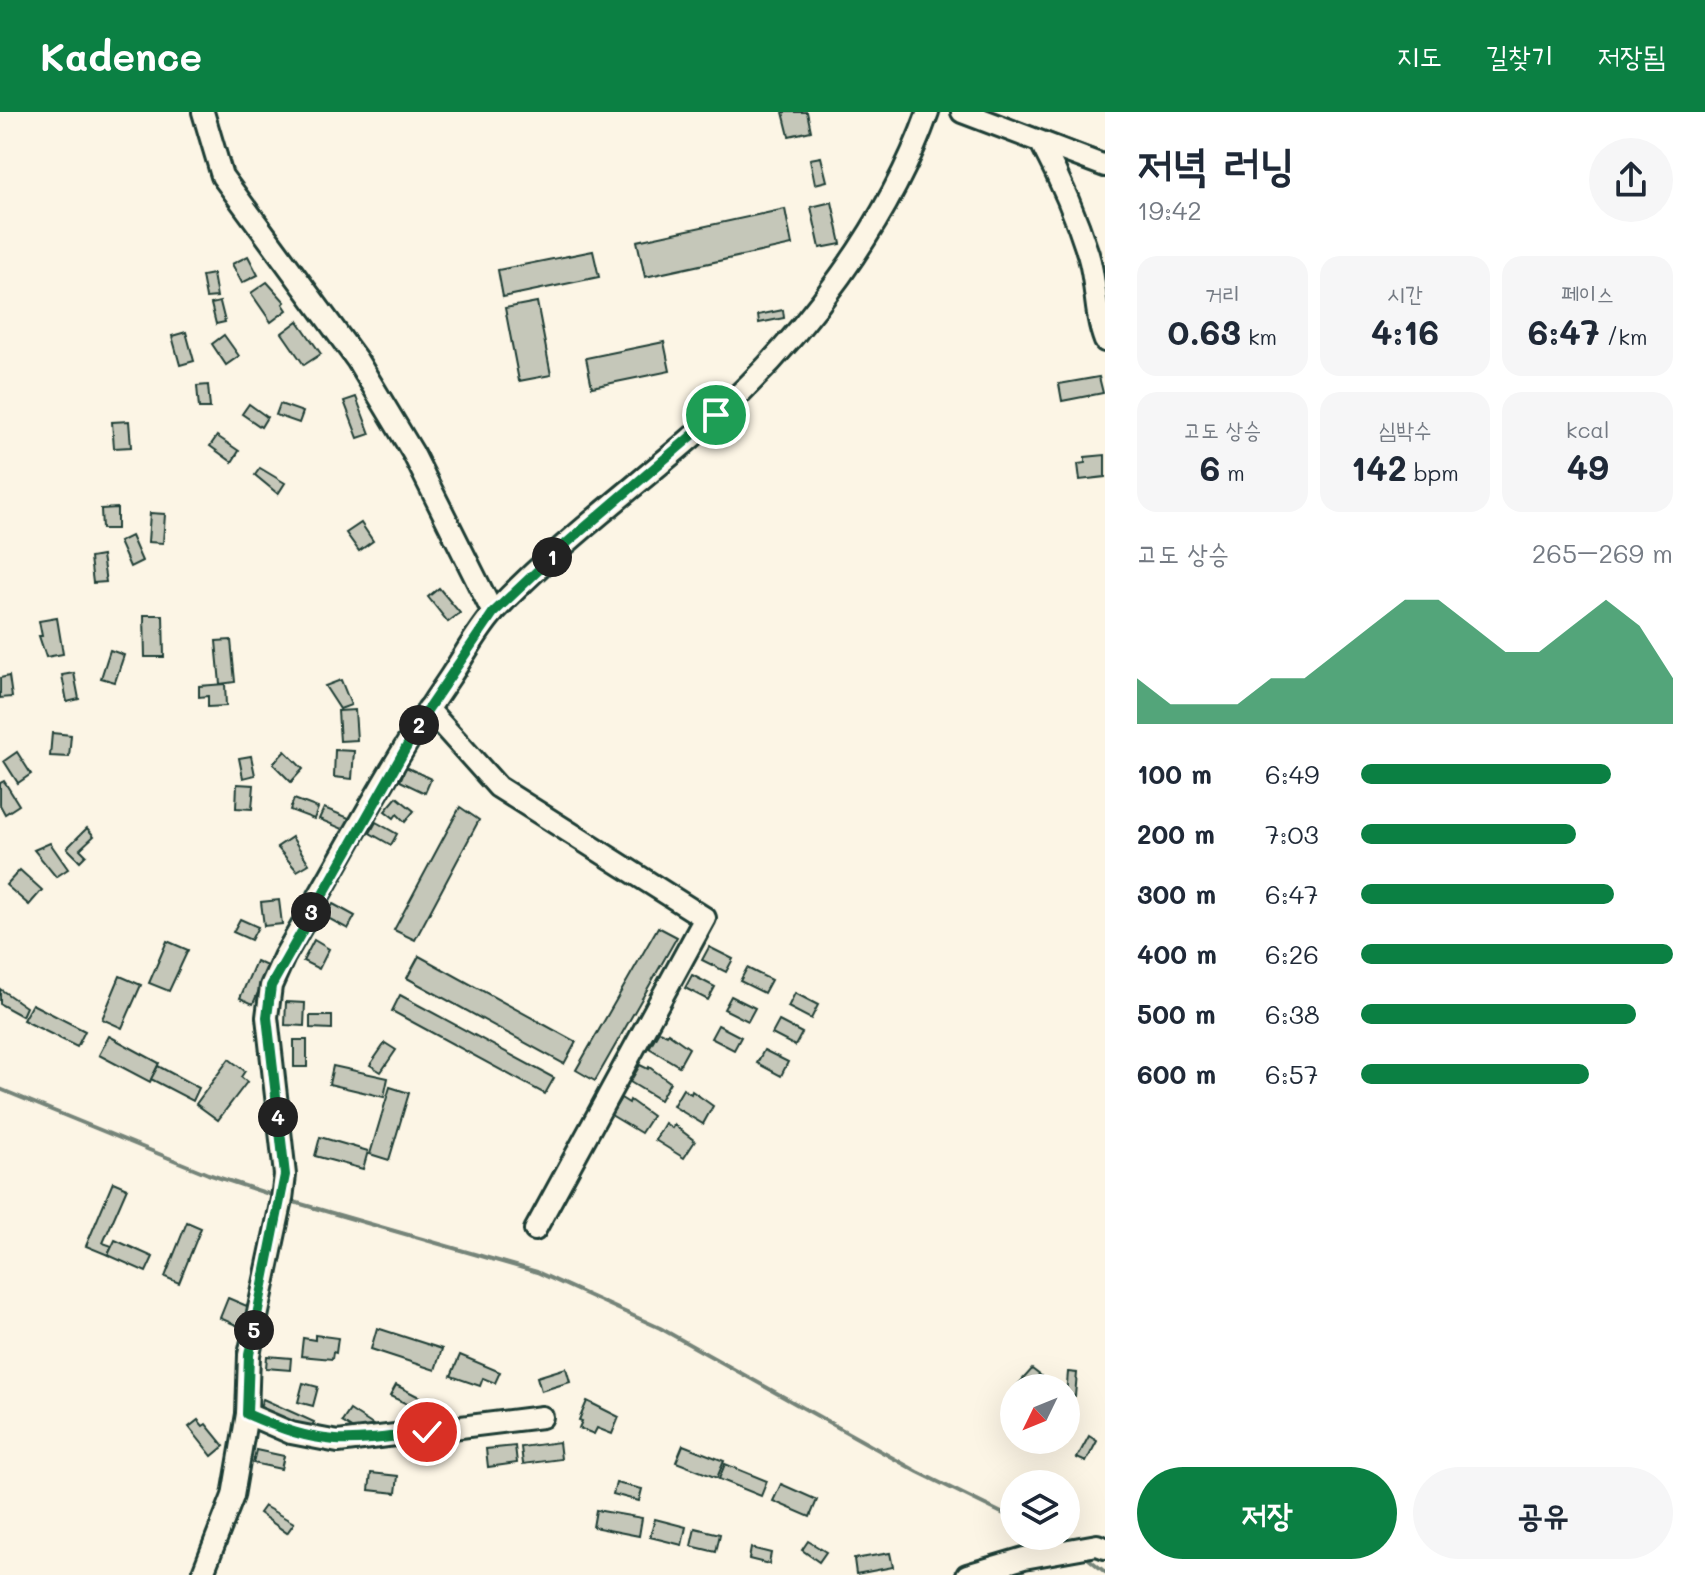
<!DOCTYPE html>
<html lang="ko">
<meta charset="utf-8">
<style>
body{margin:0;font-family:Mali,"Poor Story",sans-serif;background:#f6f6f7;color:#1f2937;height:100vh;display:flex;flex-direction:column;font-size:30px;white-space:nowrap}
*{box-sizing:border-box;margin:0}
p{font-size:26px;color:#747a83}
.icon{flex:none;width:44px;height:44px;fill:none;stroke:currentColor;stroke-width:2;stroke-linecap:round;stroke-linejoin:round}
.map{position:relative;flex:1;overflow:hidden}
.details{display:flex;flex-direction:column;background:#fff;width:600px}
.details>*{flex:none}
.needle{width:52px;rotate:227deg}
.fabs{position:absolute;left:1000px;top:1262px;display:grid;gap:16px}
.fabs a{display:grid;place-items:center;width:80px;height:80px;border-radius:50%;background:#fff;box-shadow:0 8px 32px #0002;font-size:40px}
.pin{position:absolute;display:grid;place-items:center;width:68px;height:68px;color:#fff;margin:-34px;border:4px solid #fff;border-radius:50%;box-shadow:0 2px 8px #0007}
.km{position:absolute;width:40px;height:40px;margin:-20px;border-radius:50%;background:#222;color:#fff;font-size:22px;line-height:40px;text-align:center}
.round{display:grid;place-items:center;flex:none;width:84px;height:84px;border-radius:42px;background:#f6f6f7}
.headline{display:flex;align-items:center;justify-content:space-between;height:136px;padding:0 32px}
h1{font-size:44px;font-weight:800;line-height:60px}
.stats{display:grid;grid-template-columns:repeat(3,1fr);gap:12px;height:136px;padding:8px 32px}
.stats div{display:grid;align-content:center;border-radius:20px;background:#f6f6f7;text-align:center}
.stats b{font-size:34px;font-weight:800}
.stats small{font-size:22px;font-weight:400}
.stats p{font-size:22px}
.chart{height:224px;padding:16px 32px}
.chart p{display:flex;justify-content:space-between}
.chart svg{width:100%;height:144px;margin-top:8px;fill:#0b8043;opacity:.7}
.button{display:flex;gap:16px;margin-top:auto;padding:16px 32px}
.button a{flex:1;height:92px;border-radius:48px;background:#0b8043;color:#fff;font-size:32px;font-weight:800;line-height:92px;text-align:center}
.button a+a{background:#f6f6f7;color:#1f2937}
ul{padding:0 32px;list-style:none;font-size:26px}
li{display:grid;grid-template-columns:128px 96px 1fr;align-items:center;height:60px}
li i{height:20px;border-radius:10px;background:#0b8043}
header{display:flex;align-items:center;gap:48px;box-sizing:border-box;height:112px;padding:0 40px;background:#0b8043;color:#fff}
header strong{font-size:38px}
nav{display:flex;gap:44px;margin-inline-start:auto;font-size:28px}
main{display:flex;flex:1;min-height:0}
.map>svg:first-child{display:block}
</style>
<header>
<strong>Kadence</strong>
<nav><a>지도</a><a>길찾기</a><a>저장됨</a></nav>
</header>
<main>
<div class="map">
<svg width="1105" height="1463" viewBox="0 0 1105 1463">
<rect width="100%" height="100%" fill="#fcf5e5"/>
<filter id="ink" filterUnits="userSpaceOnUse"><feTurbulence type="fractalNoise" baseFrequency=".0125" numOctaves="2"/><feDisplacementMap in="SourceGraphic" scale="16" xChannelSelector="R" yChannelSelector="G"/><feConvolveMatrix kernelMatrix="1 2 1 2 8 2 1 2 1" color-interpolation-filters="sRGB"/></filter>
<g filter="url(#ink)">
<g fill="none" stroke-linecap="round" stroke-linejoin="round">
<g stroke="#758479" stroke-width="4">
<polyline points="992,0 1105,42"/>
<polyline points="0,977 208,1062 275,1084"/>
<polyline points="287,1088 537,1160 660,1216 918,1360 1014,1407"/>
<polyline points="1050,1424 1064,1431"/>
<polyline points="1085,1444 1105,1460"/>
</g>
</g>
<g fill="#c5c7b9" stroke="#1f3d34" stroke-width="2">
<polygon points="783,0 807,0 811,19 789,24"/>
<polygon points="821,45 827,69 815,72 810,47"/>
<polygon points="832,90 841,132 820,136 811,95"/>
<polygon points="785,97 792,133 645,165 637,129"/>
<polygon points="593,139 599,165 503,185 498,158"/>
<polygon points="248,144 258,163 242,171 232,152"/>
<polygon points="213,162 217,185 206,186 202,164"/>
<polygon points="267,170 285,190 283,192 287,198 271,210 251,181"/>
<polygon points="220,190 225,210 216,212 211,192"/>
<polygon points="537,190 551,263 519,269 505,196"/>
<polygon points="783,198 784,206 759,211 758,203"/>
<polygon points="298,209 321,242 304,253 282,221"/>
<polygon points="186,220 194,249 180,253 172,224"/>
<polygon points="224,223 239,244 226,253 212,232"/>
<polygon points="664,230 670,259 592,275 586,246"/>
<polygon points="1099,265 1103,281 1062,289 1059,272"/>
<polygon points="208,273 210,296 199,296 197,274"/>
<polygon points="356,285 370,322 358,326 344,289"/>
<polygon points="249,292 267,305 261,315 242,302"/>
<polygon points="280,292 303,300 299,311 276,303"/>
<polygon points="129,309 131,335 114,336 112,310"/>
<polygon points="217,324 239,339 232,350 210,334"/>
<polygon points="1105,343 1105,365 1080,368 1078,352 1085,351 1085,345"/>
<polygon points="260,356 285,371 278,382 255,363"/>
<polygon points="117,396 117,417 102,417 101,397"/>
<polygon points="150,401 165,402 163,431 148,430"/>
<polygon points="361,411 373,429 359,439 346,421"/>
<polygon points="131,424 142,449 130,455 119,430"/>
<polygon points="102,444 106,470 93,471 90,446"/>
<polygon points="439,476 460,501 448,510 428,485"/>
<polygon points="144,503 163,503 164,545 145,545"/>
<polygon points="57,506 63,542 46,545 39,524 42,524 39,509"/>
<polygon points="231,528 235,570 220,572 216,529"/>
<polygon points="110,538 124,543 115,570 101,566"/>
<polygon points="74,561 79,587 67,590 62,563"/>
<polygon points="9,564 12,585 0,586 0,566"/>
<polygon points="341,568 351,593 340,597 325,574"/>
<polygon points="225,572 226,594 208,595 208,584 199,585 199,574"/>
<polygon points="355,598 357,628 340,629 338,599"/>
<polygon points="52,621 71,623 69,645 50,644"/>
<polygon points="335,638 354,639 352,667 334,665"/>
<polygon points="285,639 303,657 291,670 273,652"/>
<polygon points="17,640 31,662 18,671 4,649"/>
<polygon points="251,644 255,663 243,666 239,646"/>
<polygon points="406,655 431,667 425,681 400,669"/>
<polygon points="4,669 19,693 5,702 0,693 0,671"/>
<polygon points="237,672 254,673 252,697 236,696"/>
<polygon points="397,685 414,699 405,710 397,702 394,706 385,699"/>
<polygon points="294,687 318,696 314,707 290,698"/>
<polygon points="460,695 479,708 415,828 394,818"/>
<polygon points="324,696 349,706 345,718 319,707"/>
<polygon points="376,710 397,722 391,733 370,721"/>
<polygon points="87,716 94,724 80,737 86,743 80,749 67,736"/>
<polygon points="292,725 309,752 297,759 277,735"/>
<polygon points="50,731 68,757 56,765 34,738"/>
<polygon points="20,758 42,778 29,793 6,773"/>
<polygon points="279,788 282,812 264,814 261,790"/>
<polygon points="333,792 355,804 348,817 326,805"/>
<polygon points="240,807 258,815 251,828 233,820"/>
<polygon points="658,815 677,825 595,969 576,958"/>
<polygon points="314,828 329,837 319,857 303,849"/>
<polygon points="167,829 188,838 169,879 149,871"/>
<polygon points="709,835 733,847 726,860 702,848"/>
<polygon points="419,844 576,930 564,952 407,866"/>
<polygon points="256,849 269,855 253,892 240,886"/>
<polygon points="747,856 771,868 764,881 740,869"/>
<polygon points="692,863 715,875 708,888 685,876"/>
<polygon points="120,864 141,873 122,916 102,907"/>
<polygon points="0,877 26,895 22,904 0,892"/>
<polygon points="795,881 818,893 811,907 788,895"/>
<polygon points="400,883 554,966 545,982 392,899"/>
<polygon points="731,884 755,896 748,909 724,897"/>
<polygon points="286,890 305,891 304,914 285,913"/>
<polygon points="32,892 85,919 77,935 23,908"/>
<polygon points="310,904 332,904 332,917 310,916"/>
<polygon points="779,909 802,921 795,934 772,922"/>
<polygon points="718,913 741,925 734,938 711,926"/>
<polygon points="659,919 667,923 668,921 689,936 679,954 649,936"/>
<polygon points="109,924 159,951 150,970 99,943"/>
<rect x="294" y="928" width="13" height="27"/>
<polygon points="385,931 396,938 381,960 370,953"/>
<polygon points="764,938 788,950 781,964 757,951"/>
<polygon points="229,947 245,959 241,965 247,970 218,1008 196,992"/>
<polygon points="640,953 648,957 649,955 670,970 660,988 630,970"/>
<polygon points="158,954 199,976 193,989 151,967"/>
<polygon points="333,954 388,966 384,985 329,972"/>
<polygon points="390,975 409,981 389,1048 370,1042"/>
<polygon points="683,977 691,982 692,979 713,994 703,1012 673,994"/>
<polygon points="621,986 629,991 630,988 652,1004 641,1021 611,1003"/>
<polygon points="665,1011 672,1016 674,1013 695,1029 684,1046 655,1028"/>
<polygon points="320,1025 368,1039 363,1057 315,1044"/>
<polygon points="113,1070 127,1076 103,1131 112,1134 108,1143 86,1134"/>
<polygon points="187,1110 201,1116 179,1171 165,1165"/>
<polygon points="115,1128 153,1145 146,1160 108,1143"/>
<polygon points="228,1186 254,1197 248,1211 240,1208 238,1214 220,1206"/>
<polygon points="377,1216 442,1237 435,1258 371,1237"/>
<polygon points="315,1223 338,1226 336,1241 333,1240 332,1247 301,1244 303,1226 315,1228"/>
<polygon points="460,1243 500,1260 495,1271 483,1266 480,1274 451,1264"/>
<polygon points="267,1244 291,1246 290,1258 266,1256"/>
<polygon points="566,1256 570,1270 541,1279 537,1265"/>
<polygon points="1032,1257 1041,1264 1031,1276 1016,1275"/>
<polygon points="1068,1260 1077,1261 1075,1284 1066,1284"/>
<polygon points="303,1271 318,1275 313,1294 298,1290"/>
<polygon points="396,1273 427,1289 422,1299 390,1284"/>
<polygon points="263,1287 314,1310 308,1323 258,1300"/>
<polygon points="587,1289 619,1305 612,1322 597,1316 594,1322 579,1316 582,1309 579,1308"/>
<polygon points="350,1298 373,1313 366,1325 342,1310"/>
<polygon points="198,1308 203,1314 206,1312 224,1334 212,1344 189,1315"/>
<polygon points="1089,1324 1097,1329 1086,1350 1077,1346"/>
<polygon points="559,1330 561,1347 523,1352 521,1335"/>
<polygon points="683,1333 724,1349 717,1366 676,1350"/>
<polygon points="515,1334 517,1351 488,1355 486,1337"/>
<polygon points="256,1338 284,1344 281,1357 253,1351"/>
<polygon points="725,1352 767,1369 761,1384 719,1367"/>
<polygon points="371,1361 398,1364 396,1381 369,1378"/>
<polygon points="616,1371 642,1377 639,1389 613,1382"/>
<polygon points="781,1372 817,1388 810,1405 773,1389"/>
<polygon points="264,1394 294,1411 287,1421 259,1401"/>
<polygon points="596,1398 642,1406 639,1424 593,1415"/>
<polygon points="655,1407 686,1415 682,1433 650,1425"/>
<polygon points="695,1416 720,1422 716,1440 691,1434"/>
<polygon points="808,1429 826,1440 819,1450 802,1438"/>
<polygon points="751,1436 771,1441 769,1452 749,1447"/>
<polygon points="890,1441 893,1455 856,1462 854,1447"/>
</g>
<g fill="none" stroke-linecap="round" stroke-linejoin="round">
<g stroke="#1f3d34" stroke-width="26">
<g id="minor">
<polyline points="203,0 222,64 357,248 413,341 493,501"/>
<polyline points="962,0 1105,54"/>
<path d="M1041,31C1060,67 1076,104 1088,142C1097,171 1094,201 1105,229"/>
<polyline points="428,597 498,675 705,806 535,1118"/>
<polyline points="247,1302 291,1321 338,1330 542,1305"/>
<path d="M202,1463L233,1384L247,1302L249,1243L282,1087L285,1063L267,905L271,874L284,845C338,752 389,654 450,565C464,544 477,519 494,500C562,428 643,370 716,304C804,224 888,113 928,0"/>
<polyline points="967,1463 1024,1446 1097,1433 1105,1436"/>
</g>
</g>
<use href="#minor" stroke="#fcf5e5" stroke-width="20"/>
</g>
</g>
<g fill="none" stroke-linecap="round" stroke-linejoin="round" filter="url(#ink)">
<g stroke="#fff" stroke-width="16">
<path id="route" d="M427,1320C347,1331 323,1336 247,1302L249,1243L285,1063L267,905L271,874L428,597L493,501L568,430L716,303"/>
</g>
<use href="#route" stroke="#0b8043" stroke-width="10"/>
</g>
</svg>
<div class="fabs">
<a><svg class="needle" viewBox="-14 -14 28 28"><path d="M0-13l5 13h-10z" fill="#e53935"/><path d="M0 13l5-13h-10z" fill="#747a83"/></svg></a>
<a><svg class="icon" aria-label="layers" viewBox="0 0 24 24"><path d="M12 4l9 5-9 5-9-5zM3 14l9 5 9-5"/></svg></a>
</div>
<div class="pin" style="left:716px;top:303px;background:#1e9e55"><svg class="icon" aria-label="arrive" viewBox="0 0 24 24"><path d="M6 21V4h12l-3 4 3 4H6"/></svg></div>
<div class="pin" style="left:427px;top:1320px;background:#d93025"><svg class="icon" aria-label="check" viewBox="0 0 24 24"><path d="M5 12l5 5 9-10"/></svg></div>
<b class="km" style="left:552px;top:445px">1</b>
<b class="km" style="left:419px;top:613px">2</b>
<b class="km" style="left:311px;top:800px">3</b>
<b class="km" style="left:278px;top:1005px">4</b>
<b class="km" style="left:254px;top:1218px">5</b>
</div>
<section class="details">
<div class="headline"><div><h1>저녁 러닝</h1><p>19:42</p></div><a class="round"><svg class="icon" aria-label="share" viewBox="0 0 24 24"><path d="M12 15V3M7 8l5-5 5 5M5 13v7h14v-7"/></svg></a></div>
<div class="stats">
<div><p>거리</p><b>0.63<small> km</small></b></div>
<div><p>시간</p><b>4:16</b></div>
<div><p>페이스</p><b>6:47<small> /km</small></b></div>
</div>
<div class="stats">
<div><p>고도 상승</p><b>6<small> m</small></b></div>
<div><p>심박수</p><b>142<small> bpm</small></b></div>
<div><p>kcal</p><b>49</b></div>
</div>
<div class="chart"><p><span>고도 상승</span>265–269 m</p>
<svg viewBox="0 0 160 44" preserveAspectRatio="none"><path d="M0 44V30L10 38L20 38L30 38L40 30L50 30L60 22L70 14L80 6L90 6L100 14L110 22L120 22L130 14L140 6L150 14L160 30V44z"/></svg>
</div>
<ul>
<li><b>100 m</b>6:49<i style="width:80%"></i></li>
<li><b>200 m</b>7:03<i style="width:69%"></i></li>
<li><b>300 m</b>6:47<i style="width:81%"></i></li>
<li><b>400 m</b>6:26<i style="width:100%"></i></li>
<li><b>500 m</b>6:38<i style="width:88%"></i></li>
<li><b>600 m</b>6:57<i style="width:73%"></i></li>
</ul>
<div class="button"><a>저장</a><a>공유</a></div>
</section>
</main>
